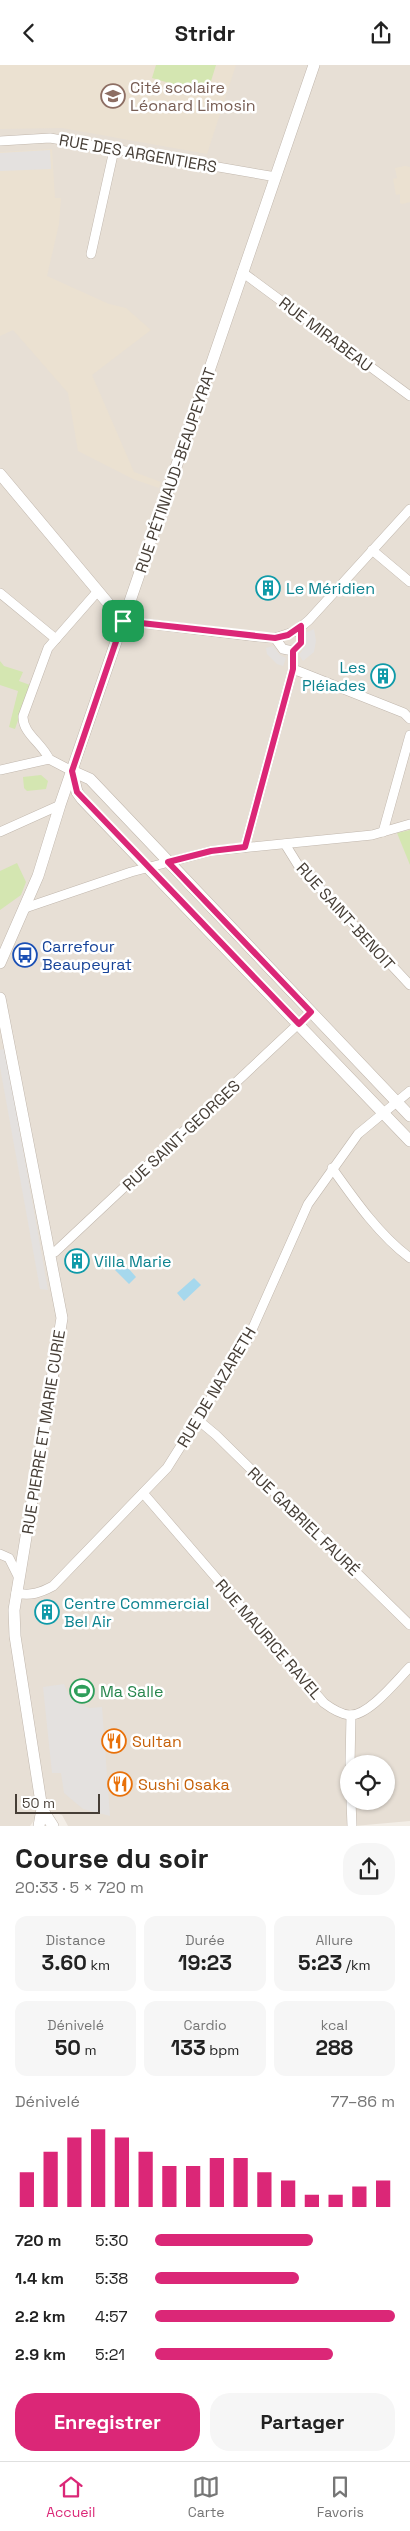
<!DOCTYPE html>
<html lang="fr">
<meta charset="utf-8">
<style>
body{margin:0;font-family:"Space Grotesk",sans-serif;background:#f6f6f6;color:#222;height:100vh;display:flex;flex-direction:column;font-size:19px;white-space:nowrap}
*{box-sizing:border-box;margin:0}
p{font-size:16px;color:#767676}
.icon{flex:none;width:28px;height:28px;fill:none;stroke:currentColor;stroke-width:2;stroke-linecap:round;stroke-linejoin:round}
.map{position:relative;height:1761px;overflow:hidden}
.sheet{display:flex;flex-direction:column;background:#fff;flex:1}
.sheet>*{flex:none}
.tools{position:absolute;left:340px;top:1690px;display:grid;gap:10px}
.tools a{display:grid;place-items:center;width:55px;height:55px;border-radius:50%;background:#fff;box-shadow:0 1px 4px #0004;font-size:25px}
.scale{position:absolute;left:15px;bottom:12px;width:85px;box-sizing:border-box;padding-left:5px;border:2px solid #463e36;border-top:0;font-size:14px;line-height:18px;white-space:nowrap;color:#463e36;-webkit-text-stroke:4px #fff;paint-order:stroke}
.pin{position:absolute;display:grid;place-items:center;width:42px;height:42px;color:#fff;margin:-21px;border-radius:10px;box-shadow:0 2px 8px #0006}
.round{display:grid;place-items:center;flex:none;width:52px;height:52px;border-radius:20px;background:#f6f6f6}
.summary{display:flex;align-items:center;justify-content:space-between;height:85px;padding:0 15px}
h1{font-size:28px;font-weight:600;line-height:38px}
.metrics{display:grid;grid-template-columns:repeat(3,1fr);gap:8px;height:85px;padding:5px 15px}
.metrics div{display:grid;align-content:center;border-radius:12px;background:#f6f6f6;text-align:center}
.metrics b{font-size:21px;font-weight:600}
.metrics small{font-size:14px;font-weight:400}
.metrics p{font-size:14px}
.chart{height:140px;padding:10px 15px}
.chart p{display:flex;justify-content:space-between}
.chart svg{width:100%;height:90px;margin-top:5px;stroke:#db2777;stroke-width:6}
.primary-button{display:flex;gap:10px;margin-top:auto;padding:10px 15px}
.primary-button a{flex:1;height:58px;border-radius:20px;background:#db2777;color:#fff;font-size:20px;font-weight:600;line-height:58px;text-align:center}
.primary-button a+a{background:#f6f6f6;color:#222}
ul{padding:0 15px;list-style:none;font-size:16px}
li{display:grid;grid-template-columns:80px 60px 1fr;align-items:center;height:38px}
li i{height:12px;border-radius:6px;background:#db2777}
header{display:flex;justify-content:space-between;align-items:center;height:65px;padding:0 15px;background:#fff;font-size:22px;font-weight:600}
.menu{display:flex;justify-content:space-around;align-items:center;height:70px;border-top:1px solid #e0e0e0;background:#fff;font-size:14px;color:#767676}
.menu a{display:grid;justify-items:center;gap:2px}
.menu .on{color:#db2777}
.map>svg:first-child{display:block}
</style>
<header><svg class="icon" aria-label="back" viewBox="0 0 24 24"><path d="M15 5l-7 7 7 7"/></svg>Stridr<svg class="icon" aria-label="share" viewBox="0 0 24 24"><path d="M12 15V3M7 8l5-5 5 5M5 13v7h14v-7"/></svg></header>
<div class="map">
<svg width="410" height="1761" viewBox="0 0 410 1761">
<rect width="100%" height="100%" fill="#f3eee7"/>
<path fill="#e7dfd5" fill-rule="evenodd" d="M0,0H410V1756L354,1761H68L62,1750L42,1744L30,1761H0ZM349,1699H386V1736H349Z"/>
<g fill="#ebe1d1">
<polygon points="0,0 236,0 207,89 62,63 0,64"/>
<polygon points="52,84 55,133 61,133 59,159 47,211 109,239 126,243 151,265 92,310 134,407 161,417 159,423 133,414 78,386 68,328 13,265 0,271 0,87"/>
<polygon points="405,101 410,102 410,137 402,139 400,138 400,129 396,130 393,114 397,113 395,103"/>
</g>
<g fill="#d4e6b1">
<polygon points="156,0 216,0 207,29 152,13"/>
<polygon points="0,596 4,601 23,607 19,616 30,620 15,664 9,662 18,626 0,620"/>
<polygon points="41,710 48,716 46,724 27,726 24,723 23,712"/>
<polygon points="410,765 410,800 397,768"/>
<polygon points="17,798 26,817 21,830 0,845 0,806"/>
</g>
<g fill="#e4e1df">
<polygon points="50,85 51,104 0,106 0,88"/>
<polygon points="314,564 316,576 314,587 303,596 299,590 306,580 305,568"/>
<polygon points="273,581 280,590 286,593 283,601 277,599 267,589 266,583"/>
<polygon points="5,984 48,1225 40,1224 0,1002 0,985"/>
<polygon points="64,1619 70,1632 79,1639 89,1643 102,1642 110,1751 83,1744 64,1728 61,1708 52,1708 43,1622"/>
</g>
<g fill="#a6d8ed">
<polygon points="119,1202 129,1204 136,1212 129,1219 115,1205"/>
<polygon points="194,1213 201,1220 184,1236 177,1228"/>
</g>
<g fill="none" stroke-linecap="round" stroke-linejoin="round">
<g stroke="#c1b7ad" stroke-width="10">
<g id="minor">
<polyline points="0,76 50,73 276,112"/>
<polyline points="91,189 114,85"/>
<polyline points="242,207 410,331"/>
<polyline points="372,485 410,517"/>
<polyline points="0,528 56,574"/>
<polyline points="123,556 259,572 275,573 296,566 309,555 410,444"/>
<polyline points="275,573 283,584 293,586 301,578 301,561"/>
<polyline points="293,604 404,648 410,654"/>
<path d="M49,694C43,679 22,668 23,651L48,583L97,527"/>
<polyline points="0,705 49,694 72,706"/>
<polyline points="0,767 60,740"/>
<polyline points="383,767 410,670"/>
<polyline points="285,779 298,800 410,920"/>
<polyline points="245,782 293,604 293,586"/>
<polyline points="25,843 131,807 211,786 372,770 410,759"/>
<path d="M332,1103C354,1134 379,1170 410,1193"/>
<polyline points="49,1188 55,1187 311,947"/>
<polyline points="198,1355 216,1370 410,1560"/>
<path d="M143,1428L324,1638C332,1644 340,1649 349,1650C368,1652 397,1615 410,1602"/>
<polyline points="0,1489 9,1493 18,1511"/>
<path d="M16,1528C31,1531 40,1528 53,1521L167,1403L247,1276L308,1139L358,1069L410,1026"/>
<polyline points="350,1699 351,1650"/>
<polyline points="351,1736 352,1761"/>
</g>
</g>
<g stroke="#c1b7ad" stroke-width="12">
<g id="tertiary">
<polyline points="0,409 123,556"/>
<polyline points="72,706 77,727 82,734 410,1076"/>
<polyline points="72,706 90,714 410,1051"/>
<polyline points="0,898 38,811 60,740 314,0"/>
<polyline points="0,933 62,1253 14,1545 15,1571 42,1744 39,1761"/>
<polyline points="42,1744 53,1761"/>
</g>
</g>
<use href="#minor" stroke="#fff" stroke-width="9"/>
<use href="#tertiary" stroke="#fff" stroke-width="11"/>
</g>
<g fill="none" stroke-linecap="round" stroke-linejoin="round">
<g stroke="#fff" stroke-width="10">
<polygon id="route" points="123,556 275,573 288,570 301,561 301,578 293,586 293,604 245,782 211,786 168,797 311,947 299,959 77,727 72,706"/>
</g>
<use href="#route" stroke="#db2777" stroke-width="6"/>
</g>
<defs>
<g id="school-ring" transform="scale(1.25)"><circle r="9.5" fill="#fff" stroke="#8d6e63" stroke-width="1.5"/><path d="M0-5L7-2L0 1L-7-2ZM-4 1L0 2.5L4 1V4Q0 6-4 4Z" fill="#8d6e63"/></g>
<g id="building-ring" transform="scale(1.25)"><circle r="9.5" fill="#fff" stroke="#0f9aa8" stroke-width="1.5"/><path d="M-4-6H4V6H1V3H-1V6H-4ZM-2.5-4.3h1.7v1.8h-1.7ZM.8-4.3h1.7v1.8H.8ZM-2.5-1h1.7V.8h-1.7ZM.8-1h1.7V.8H.8Z" fill="#0f9aa8"/></g>
<g id="bus-ring" transform="scale(1.25)"><circle r="9.5" fill="#fff" stroke="#1a4fb4" stroke-width="1.5"/><path d="M-5-6H5V4H4V6H2V4H-2V6H-4V4H-5ZM-3.5-4V0h7V-4ZM-3.5 1.2v1.5H-2V1.2ZM2 1.2v1.5H3.5V1.2Z" fill="#1a4fb4"/></g>
<g id="stadium-ring" transform="scale(1.25)"><circle r="9.5" fill="#fff" stroke="#2e9e5b" stroke-width="1.5"/><path d="M0-5a6.5 5 0 1 0 0 10a6.5 5 0 1 0 0-10ZM-3.5-1.8h7v3.6h-7Z" fill="#2e9e5b"/></g>
<g id="restaurant-ring" transform="scale(1.25)"><circle r="9.5" fill="#fff" stroke="#e8710a" stroke-width="1.5"/><path d="M-5-6h1v4h1v-4h1v4h1v-4h1v5L-1.5 .5V6h-2V.5L-5-1ZM5-6V6H3V1.5H1.5Q1.5-4 5-6Z" fill="#e8710a"/></g>
</defs>
<g fill-rule="evenodd">
<use href="#school-ring" x="113" y="31"/>
<use href="#building-ring" x="268" y="523"/>
<use href="#building-ring" x="383" y="611"/>
<use href="#bus-ring" x="25" y="890"/>
<use href="#building-ring" x="77" y="1196"/>
<use href="#building-ring" x="47" y="1547"/>
<use href="#stadium-ring" x="82" y="1626"/>
<use href="#restaurant-ring" x="114" y="1676"/>
<use href="#restaurant-ring" x="120" y="1719"/>
</g>
<g text-anchor="middle" stroke-width="5" stroke-linejoin="round" paint-order="stroke">
<g font-size="16" fill="#785e54" stroke="#fff" text-anchor="start">
<text x="130" y="28">Cité scolaire<tspan x="130" dy="18">Léonard Limosin</tspan></text>
</g>
<g font-size="16" fill="#463e36" stroke="#fff">
<text transform="translate(138 88) rotate(10)" y="6">RUE DES ARGENTIERS</text>
<text transform="translate(326 269) rotate(37)" y="6">RUE MIRABEAU</text>
<text transform="translate(175 405) rotate(-71)" y="6">RUE PÉTINIAUD-BEAUPEYRAT</text>
<text transform="translate(346 851) rotate(48)" y="6">RUE SAINT-BENOIT</text>
<text transform="translate(181 1070) rotate(-43)" y="6">RUE SAINT-GEORGES</text>
<text transform="translate(216 1322) rotate(-59)" y="6">RUE DE NAZARETH</text>
<text transform="translate(43 1367) rotate(-81)" y="6">RUE PIERRE ET MARIE CURIE</text>
<text transform="translate(304 1456) rotate(44)" y="6">RUE GABRIEL FAURÉ</text>
<text transform="translate(269 1574) rotate(49)" y="6">RUE MAURICE RAVEL</text>
</g>
<g font-size="16" fill="#0d838f" stroke="#fff" text-anchor="start">
<text x="286" y="529">Le Méridien</text>
<text x="366" y="608" text-anchor="end">Les<tspan x="366" dy="18">Pléiades</tspan></text>
<text x="94" y="1202">Villa Marie</text>
<text x="64" y="1544">Centre Commercial<tspan x="64" dy="18">Bel Air</tspan></text>
</g>
<g font-size="16" fill="#164399" stroke="#fff" text-anchor="start">
<text x="42" y="887">Carrefour<tspan x="42" dy="18">Beaupeyrat</tspan></text>
</g>
<g font-size="16" fill="#27864d" stroke="#fff" text-anchor="start">
<text x="100" y="1632">Ma Salle</text>
</g>
<g font-size="16" fill="#c56008" stroke="#fff" text-anchor="start">
<text x="132" y="1682">Sultan</text>
<text x="138" y="1725">Sushi Osaka</text>
</g>
</g>
</svg>
<div class="tools">
<a><svg class="icon" aria-label="locate" viewBox="0 0 24 24"><circle cx="12" cy="12" r="6"/><path d="M12 2v4M12 18v4M2 12h4M18 12h4"/></svg></a>
</div>
<div class="scale">50 m</div>
<div class="pin" style="left:123px;top:556px;background:#1e9e55"><svg class="icon" aria-label="arrive" viewBox="0 0 24 24"><path d="M6 21V4h12l-3 4 3 4H6"/></svg></div>
</div>
<section class="sheet">
<div class="summary"><div><h1>Course du soir</h1><p>20:33 · 5 × 720 m</p></div><a class="round"><svg class="icon" aria-label="share" viewBox="0 0 24 24"><path d="M12 15V3M7 8l5-5 5 5M5 13v7h14v-7"/></svg></a></div>
<div class="metrics">
<div><p>Distance</p><b>3.60<small> km</small></b></div>
<div><p>Durée</p><b>19:23</b></div>
<div><p>Allure</p><b>5:23<small> /km</small></b></div>
</div>
<div class="metrics">
<div><p>Dénivelé</p><b>50<small> m</small></b></div>
<div><p>Cardio</p><b>133<small> bpm</small></b></div>
<div><p>kcal</p><b>288</b></div>
</div>
<div class="chart"><p><span>Dénivelé</span>77–86 m</p>
<svg viewBox="0 0 160 44" preserveAspectRatio="none"><path d="M5 44V27M15 44V17M25 44V10M35 44V6M45 44V10M55 44V17M65 44V24M75 44V24M85 44V20M95 44V20M105 44V27M115 44V31M125 44V38M135 44V38M145 44V34M155 44V31"/></svg>
</div>
<ul>
<li><b>720 m</b>5:30<i style="width:66%"></i></li>
<li><b>1.4 km</b>5:38<i style="width:60%"></i></li>
<li><b>2.2 km</b>4:57<i style="width:100%"></i></li>
<li><b>2.9 km</b>5:21<i style="width:74%"></i></li>
</ul>
<div class="primary-button"><a>Enregistrer</a><a>Partager</a></div>
</section>
<nav class="menu">
<a class="on"><svg class="icon" aria-label="home" viewBox="0 0 24 24"><path d="M3 11l9-7 9 7M6 9v11h12V9"/></svg>Accueil</a>
<a><svg class="icon" aria-label="map" viewBox="0 0 24 24"><path d="M3 6l6-2 6 2 6-2v14l-6 2-6-2-6 2zM9 4v14M15 6v14"/></svg>Carte</a>
<a><svg class="icon" aria-label="saved" viewBox="0 0 24 24"><path d="M7 4h10v16l-5-4-5 4z"/></svg>Favoris</a>
</nav>
